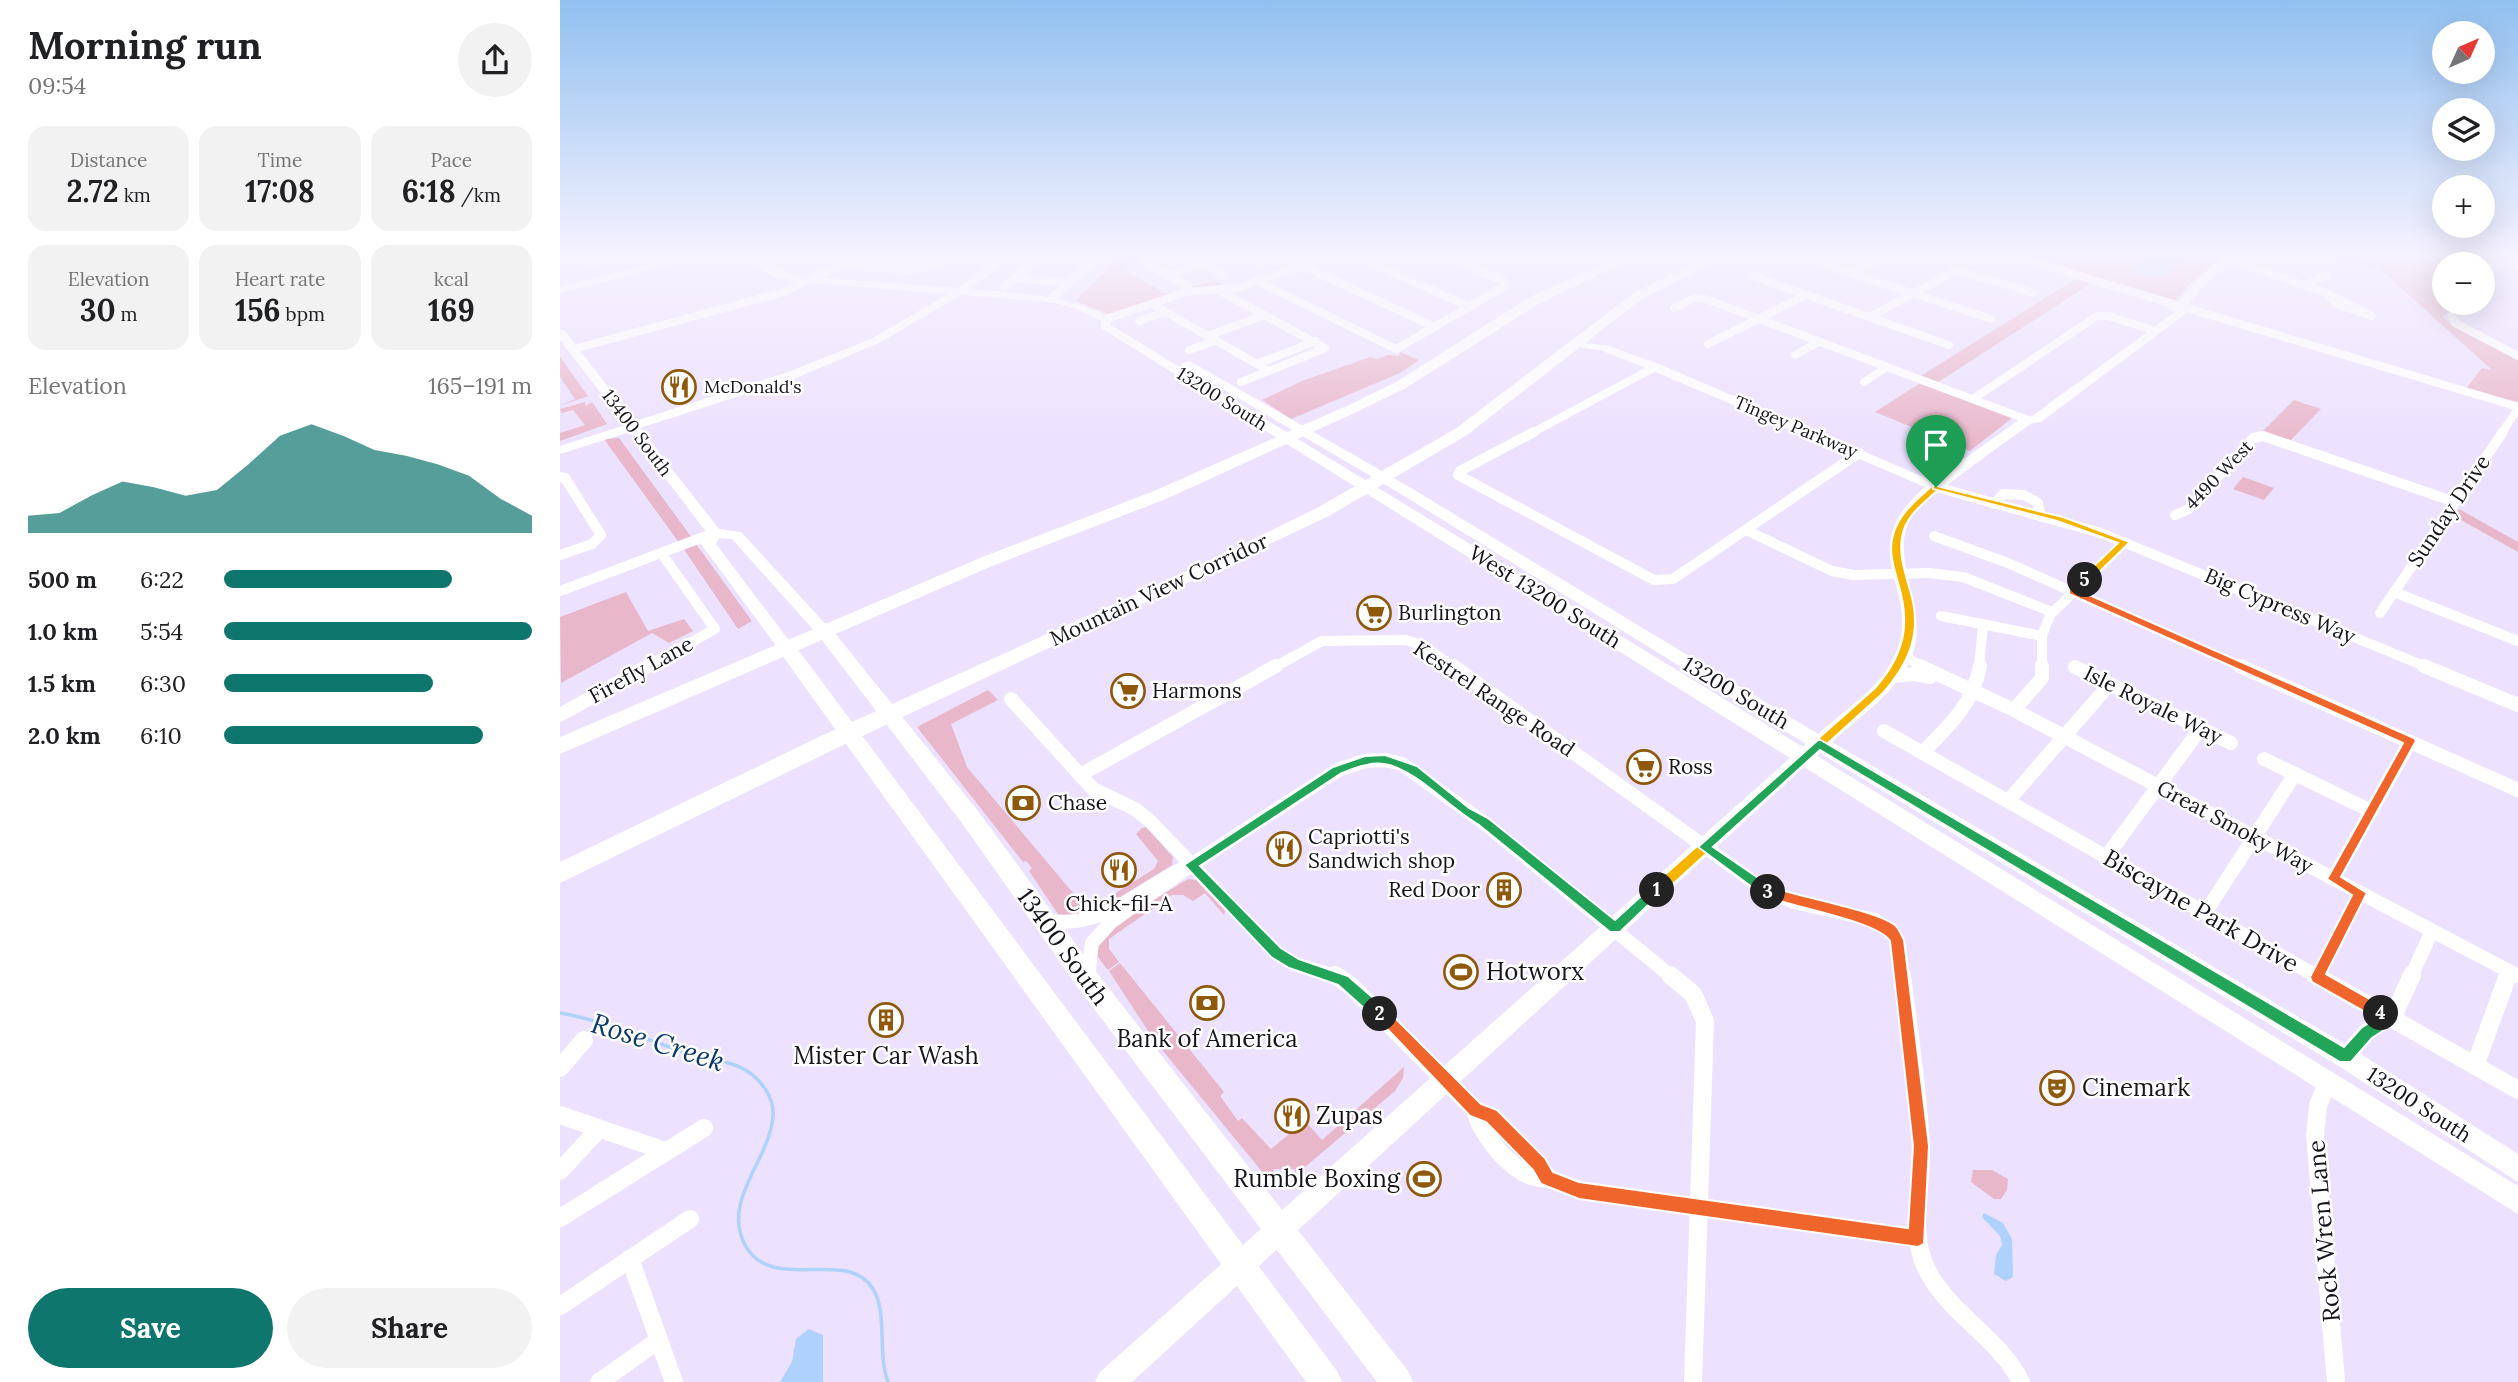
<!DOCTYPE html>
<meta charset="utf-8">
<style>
body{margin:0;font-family:Lora,serif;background:#f2f2f2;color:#202124;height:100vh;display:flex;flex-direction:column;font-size:26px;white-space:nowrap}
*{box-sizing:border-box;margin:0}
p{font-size:23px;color:#757577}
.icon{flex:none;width:38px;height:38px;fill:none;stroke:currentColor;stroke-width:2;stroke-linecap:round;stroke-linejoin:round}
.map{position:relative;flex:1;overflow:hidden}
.sheet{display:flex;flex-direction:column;background:#fff;width:560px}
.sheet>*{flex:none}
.needle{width:46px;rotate:45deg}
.fabs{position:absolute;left:1872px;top:21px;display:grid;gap:14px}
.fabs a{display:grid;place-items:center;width:63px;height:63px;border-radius:50%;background:#fff;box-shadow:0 7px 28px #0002;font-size:35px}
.pin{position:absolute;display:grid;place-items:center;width:60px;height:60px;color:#fff;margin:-72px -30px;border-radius:50% 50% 50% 0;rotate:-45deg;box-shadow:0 0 7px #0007}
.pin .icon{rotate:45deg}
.km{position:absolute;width:35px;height:35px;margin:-18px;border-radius:50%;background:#222;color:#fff;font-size:19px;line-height:35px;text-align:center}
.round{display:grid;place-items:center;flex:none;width:74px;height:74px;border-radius:37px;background:#f2f2f2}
.head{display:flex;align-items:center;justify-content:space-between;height:119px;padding:0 28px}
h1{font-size:38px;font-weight:800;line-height:52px}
.figures{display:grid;grid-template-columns:repeat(3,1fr);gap:10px;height:119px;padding:7px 28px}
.figures div{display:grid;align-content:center;border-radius:18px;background:#f2f2f2;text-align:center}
.figures b{font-size:30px;font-weight:800}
.figures small{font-size:19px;font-weight:400}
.figures p{font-size:19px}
.chart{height:196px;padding:14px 28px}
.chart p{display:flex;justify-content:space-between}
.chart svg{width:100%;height:126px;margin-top:7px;fill:#0f766e;opacity:.7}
.primary-button{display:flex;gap:14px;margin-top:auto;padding:14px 28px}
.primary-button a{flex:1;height:80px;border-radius:42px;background:#0f766e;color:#fff;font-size:28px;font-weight:800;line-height:80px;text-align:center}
.primary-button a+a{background:#f2f2f2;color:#202124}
ul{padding:0 28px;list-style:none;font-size:23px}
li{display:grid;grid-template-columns:112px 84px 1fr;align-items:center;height:52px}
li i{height:18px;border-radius:9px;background:#0f766e}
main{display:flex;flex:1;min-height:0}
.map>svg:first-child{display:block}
</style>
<main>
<section class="sheet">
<div class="head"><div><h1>Morning run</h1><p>09:54</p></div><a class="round"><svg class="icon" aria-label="share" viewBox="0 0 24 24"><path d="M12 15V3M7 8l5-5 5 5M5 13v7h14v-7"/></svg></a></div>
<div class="figures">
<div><p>Distance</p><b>2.72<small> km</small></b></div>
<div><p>Time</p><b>17:08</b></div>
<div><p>Pace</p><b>6:18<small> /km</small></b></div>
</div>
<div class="figures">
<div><p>Elevation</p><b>30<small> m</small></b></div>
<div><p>Heart rate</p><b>156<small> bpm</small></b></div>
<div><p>kcal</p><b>169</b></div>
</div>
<div class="chart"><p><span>Elevation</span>165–191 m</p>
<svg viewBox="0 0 160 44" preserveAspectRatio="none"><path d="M0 44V38L10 37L20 31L30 26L40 28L50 31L60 29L70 20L80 10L90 6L100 10L110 15L120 17L130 20L140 24L150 32L160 38V44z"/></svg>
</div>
<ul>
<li><b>500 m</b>6:22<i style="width:74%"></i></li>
<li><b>1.0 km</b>5:54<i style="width:100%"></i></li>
<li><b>1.5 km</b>6:30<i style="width:68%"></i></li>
<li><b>2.0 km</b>6:10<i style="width:84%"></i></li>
</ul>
<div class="primary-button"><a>Save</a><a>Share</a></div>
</section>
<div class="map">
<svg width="1958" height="1382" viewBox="0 0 1958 1382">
<rect width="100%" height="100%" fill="#ece1fe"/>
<g fill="#e9b7ca">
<polygon points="564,254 595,254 573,261 563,269 609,295 654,280 669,288 647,289 549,314 515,301"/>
<polygon points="1453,254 1667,254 1631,282 1615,302 1538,279 1372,386 1452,418 1410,451 1315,412 1365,380 1359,377 1522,275"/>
<polygon points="1764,254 1886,254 1929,265 1923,272 1923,264 1885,264 1885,303 1896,303 1883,317 1890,324 1958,359 1958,402 1905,390 1922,368 1932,370 1819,268"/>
<polygon points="840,352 859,360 840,373 731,419 702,400 742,381 810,357 817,359 828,355 839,356"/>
<polygon points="0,357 28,396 0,406 15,399 0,377"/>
<polygon points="1734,400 1761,409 1729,442 1701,433"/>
<polygon points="25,402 25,406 32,402 47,424 0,441 0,433 25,425 13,410 1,413 0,409"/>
<polygon points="59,438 132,538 120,544 44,439"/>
<polygon points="1683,477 1714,488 1704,500 1673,489"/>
<polygon points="1899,509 1958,542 1958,552 1894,516"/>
<polygon points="136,544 192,621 178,629 123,548"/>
<polygon points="66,592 88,631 124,619 133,631 109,643 92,633 1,683 0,617"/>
<polygon points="428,690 438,700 391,724 407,767 524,906 530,909 594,869 598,861 576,834 582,828 586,827 613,857 612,865 526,918 517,919 503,899 516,922 502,920 469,871 472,868 466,861 463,862 357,727"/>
<polygon points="628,879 636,880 665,911 664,915 645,893 633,901 623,895 612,895 549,939 549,949 559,962 548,970 536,955 537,941 546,929"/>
<polygon points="560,963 664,1092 660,1096 678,1121 682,1118 711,1149 745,1121 762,1140 844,1067 843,1078 835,1091 745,1167 735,1173 735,1169 714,1169 711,1177 704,1174 594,1040 549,971"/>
<polygon points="1413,1170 1432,1170 1448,1179 1447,1190 1441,1199 1434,1199 1411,1182"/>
</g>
<g fill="#afd2fc">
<polygon points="1588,254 1615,254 1629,259 1599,278 1571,273 1569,271 1578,259"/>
<polygon points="1424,1213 1443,1223 1452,1239 1453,1277 1446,1281 1434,1274 1436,1255 1442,1245 1440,1236 1422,1217"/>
<polygon points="249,1329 263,1335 263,1382 220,1382 232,1362 236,1339"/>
</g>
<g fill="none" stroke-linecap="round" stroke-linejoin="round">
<path stroke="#afd2fc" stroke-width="3.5" d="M0,1013C48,1021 90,1042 136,1056C153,1061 172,1061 187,1071C201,1080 214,1097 213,1115C211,1159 161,1200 185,1245C212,1295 287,1246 313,1289C328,1313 317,1353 328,1382"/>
<g stroke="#fff" stroke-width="8">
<polyline points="21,254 32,263 76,254"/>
<polyline points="627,254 664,275"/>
<polyline points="679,254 700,264"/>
<polyline points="717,254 875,327"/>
<polyline points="791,254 910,307"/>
<polyline points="970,254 986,260"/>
<polyline points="1446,254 1958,407"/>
<polyline points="1236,255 1431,319"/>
<polyline points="233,257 241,254"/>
<polyline points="1670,259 1769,294 1812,316 1776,304 1769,296"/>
<polyline points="583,261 628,287"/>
<polyline points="583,261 605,254"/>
<polyline points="897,262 916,254"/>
<path d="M284,264C323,267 363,279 396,254"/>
<polyline points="1944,264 1952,254"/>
<polyline points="1292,273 1328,254"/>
<polyline points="608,275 672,254"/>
<polyline points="1192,276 1389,345"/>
<polyline points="456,278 509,283"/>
<polyline points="1923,279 1937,263"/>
<polyline points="697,281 836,349 945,286 943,281 880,254"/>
<polyline points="1744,285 1766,276"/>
<polyline points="444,287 485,254"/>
<polyline points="491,299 541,254"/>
<polyline points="1903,303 1892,316 1895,323 1958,356"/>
<polyline points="592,304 709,371 765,348 660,291"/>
<polyline points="1114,308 1134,298 1146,299 1468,420"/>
<polyline points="1309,317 1397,270 1473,293"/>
<polyline points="546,319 627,292 677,288 776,254"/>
<polyline points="579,321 606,312"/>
<polyline points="647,336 705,315"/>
<polyline points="1148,344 1246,295"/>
<polyline points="14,349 224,292 301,254"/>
<polyline points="629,350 655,341"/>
<polyline points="1235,355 1259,342"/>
<polyline points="697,364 756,341"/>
<polyline points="681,382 709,371"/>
<polyline points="1304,382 1327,367"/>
<polyline points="1413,399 1537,316 1548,316 1596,331"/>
<polyline points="970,434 1095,367"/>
<polyline points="1941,434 1958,409"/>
</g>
<g stroke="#fff" stroke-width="10">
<polyline points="974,432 900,471 898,475 1094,580 1113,579 1299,453"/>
<polyline points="0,477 5,478 41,535 32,544 0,555"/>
<polyline points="1376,487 1541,533 1869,668"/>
<polyline points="1434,504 1443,494 1464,495 1478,503 1480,514"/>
<polyline points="1615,515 1629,509 1693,438 1703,436 1895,502"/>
<polyline points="1186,530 1272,571 1293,575 1369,573 1403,577 1492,612"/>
<polyline points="1374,536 1448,563 1684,668"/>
<polyline points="0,591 154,533"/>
<polyline points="1834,592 1958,641"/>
<polyline points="1820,613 1943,432"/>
<polyline points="1381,616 1482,636"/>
<polyline points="1345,656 1363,668"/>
<polyline points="84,668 155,629 102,554"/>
<polyline points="713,668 762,641 846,640 864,646 895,668"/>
<polyline points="1419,668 1423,624"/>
<polyline points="1482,668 1482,636 1490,615 1565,542"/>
</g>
<g stroke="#fff" stroke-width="14">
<polyline points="893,666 1205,890 1234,902 1315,920 1330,930 1339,945 1343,977"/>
<polyline points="1360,666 1454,710 1958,976"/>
<polyline points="1680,666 1958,790"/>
<polyline points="1864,666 1958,705"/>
<polyline points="1515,667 1671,743"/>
<polyline points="1332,676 1354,674 1370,677"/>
<polyline points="451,699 533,789 575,809 590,821 716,953 734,964 778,977"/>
<polyline points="1454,710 1482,678 1482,666"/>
<polyline points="0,715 88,666"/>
<polyline points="1324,731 1758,977"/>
<path d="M1363,752C1389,726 1413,704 1420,666"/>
<polyline points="1704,759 1811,811"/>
<polyline points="520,775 716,666"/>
<polyline points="1448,801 1550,684"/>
<polyline points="1546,857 1641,728"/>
<polyline points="1773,879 1850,742"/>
<polyline points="1645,913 1735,774"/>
<path d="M487,920C544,931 582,886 631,865"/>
<polyline points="528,977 532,943 551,922 631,865 778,770 805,761 825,760 842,764 923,822 1112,977"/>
<polyline points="1757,977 1800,893"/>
<polyline points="1851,977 1872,931"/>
<polyline points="1947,977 1949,971"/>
</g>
<g stroke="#fff" stroke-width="18">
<polyline points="775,975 791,986 915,1110 932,1116 979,1164 987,1178 1019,1190 1358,1238"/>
<polyline points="1110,975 1133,994 1145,1021 1133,1382"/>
<path d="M1342,975C1349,1032 1358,1089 1361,1146C1363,1185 1348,1230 1366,1268C1388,1314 1438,1336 1461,1382"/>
<polyline points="1755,975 1958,1090"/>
<polyline points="1785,1057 1806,1033 1836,1010 1852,975"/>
<polyline points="1915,1066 1948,975"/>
<polyline points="0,1068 24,1040"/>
<polyline points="1767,1083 1758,1106 1755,1135 1776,1382"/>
<path d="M915,1110C921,1136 958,1182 987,1178"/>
<polyline points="0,1115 105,1151"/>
<polyline points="0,1171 39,1129"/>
<polyline points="0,1218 144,1128"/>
<polyline points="70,1259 114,1382"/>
<polyline points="0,1306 130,1219"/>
<polyline points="39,1382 99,1340"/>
</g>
<g fill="#fff" fill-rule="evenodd">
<polygon points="132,254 150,254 0,293 0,287"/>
<path d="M179,254C199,254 216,271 239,276L398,288L442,254H454L411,289C460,293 505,295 551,318V325L1243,747L1246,744L831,488L620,364L630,361L841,482L1258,734C1283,711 1320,688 1334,657C1366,591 1288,553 1365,487L1091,370L1040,350L1010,346V342L1046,345L1099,364L1373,481L1463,417L1472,416L1616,311L1606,309C1610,306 1616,305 1620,301C1637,283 1656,254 1683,254L1646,283L1627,306L1628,312L1481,422L1472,423C1441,445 1410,467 1381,490C1371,498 1360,504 1353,515C1325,557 1371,607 1352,656C1338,692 1299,717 1272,742L1793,1049L1958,1154V1182L1777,1065L1260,753L1257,756L1958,1186V1214L1244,767L572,1382H535L540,1372L1230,758L541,328V321L517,309L491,302L401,295L319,343L236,378L80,428L159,529L181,532L272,631L270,635H258L172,539L159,538L156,544L234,647L232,651H220L141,544L147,533L70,432L0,454V446L65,425L0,340V329L4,330L75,421L228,372L311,339L388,294L239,282L212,276Z"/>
</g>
<g fill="#fff" fill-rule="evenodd">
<polygon points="1897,254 1916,254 1958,265 1958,271"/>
<polygon points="264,625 270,627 418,811 537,973 848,1371 853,1382 817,1382 519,989 402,823 258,635 255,631 258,627"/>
<polygon points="226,641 233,643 777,1371 782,1382 746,1382 219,651 217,647 219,643"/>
</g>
<g fill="#fff" fill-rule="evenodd">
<polygon points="1066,254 1082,254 980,303 846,388 801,410 606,499 432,566 0,754 0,737 420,558 594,491 791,404 836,382 970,297"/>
<polygon points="1156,254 1172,254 1083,298 907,435 769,516 279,747 0,883 0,862 263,735 647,562 757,508 895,429 1075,292"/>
</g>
</g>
<linearGradient id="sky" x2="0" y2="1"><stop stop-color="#91c0f0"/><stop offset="0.57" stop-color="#f6f2ff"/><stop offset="1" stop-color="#f6f2ff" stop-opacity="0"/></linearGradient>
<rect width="1958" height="448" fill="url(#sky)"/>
<path fill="#f5b400" stroke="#fff" stroke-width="2" d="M1373,485L1381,487C1366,502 1346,514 1342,537C1339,555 1345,572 1350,590C1363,631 1350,662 1323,693L1102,894H1092V886L1315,688C1344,655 1351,625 1338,583C1334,568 1328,551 1333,535C1339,513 1357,499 1373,485Z"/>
<path fill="#22a559" stroke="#fff" stroke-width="2" d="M825,755L857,766L909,808L928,818L1055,920L1092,886H1102L1104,890L1060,932H1050L919,825C890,809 856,769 824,764C810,762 795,768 782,773L640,866L721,948L739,959L788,976L826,1009V1018H815L778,985L729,968L711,957L624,865L773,767L805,756Z"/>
<path fill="#f0652b" stroke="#fff" stroke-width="2" d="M1208,886C1235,896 1320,911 1336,926C1339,929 1342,936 1344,940L1369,1146L1364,1244L1358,1247L1019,1199L981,1184L973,1170L926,1122L910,1116L813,1014L820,1007L826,1009L921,1104L937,1110L985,1158L993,1172L1019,1182L1348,1228L1353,1146L1330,941C1317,921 1232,907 1204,896V888Z"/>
<polygon fill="#22a559" stroke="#fff" stroke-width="2" points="1259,739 1784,1047 1801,1028 1816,1018 1816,1009 1821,1007 1835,1013 1835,1023 1812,1038 1791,1062 1780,1062 1260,750 1153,847 1213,888 1213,896 1204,896 1138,847"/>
<polygon fill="#f0652b" stroke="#fff" stroke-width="2" points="1521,578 1530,580 1520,591 1854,738 1856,741 1781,877 1807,893 1766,974 1827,1009 1827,1018 1816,1018 1752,982 1750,977 1792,895 1767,879 1843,743 1509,594 1509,589"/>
<polygon fill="#f5b400" stroke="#fff" stroke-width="2" points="1373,485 1503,517 1570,542 1528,583 1521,583 1521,578 1558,543 1497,521 1373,489"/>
<defs>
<g id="restaurant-ring" transform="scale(1.75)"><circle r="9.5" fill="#fff" stroke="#8e590b" stroke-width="1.5"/><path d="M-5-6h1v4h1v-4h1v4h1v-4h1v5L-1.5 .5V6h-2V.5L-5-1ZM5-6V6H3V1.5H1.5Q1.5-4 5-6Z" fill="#8e590b"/></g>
<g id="supermarket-ring" transform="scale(1.75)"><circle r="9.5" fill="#fff" stroke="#8e590b" stroke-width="1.5"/><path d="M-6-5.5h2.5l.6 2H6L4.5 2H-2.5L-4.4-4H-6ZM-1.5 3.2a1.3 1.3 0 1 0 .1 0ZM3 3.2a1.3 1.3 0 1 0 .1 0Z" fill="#8e590b"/></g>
<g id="bank-ring" transform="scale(1.75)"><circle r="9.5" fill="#fff" stroke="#8e590b" stroke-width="1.5"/><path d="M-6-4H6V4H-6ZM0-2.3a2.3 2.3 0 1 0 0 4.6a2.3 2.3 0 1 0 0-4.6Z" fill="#8e590b"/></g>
<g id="building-ring" transform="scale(1.75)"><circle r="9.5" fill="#fff" stroke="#8e590b" stroke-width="1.5"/><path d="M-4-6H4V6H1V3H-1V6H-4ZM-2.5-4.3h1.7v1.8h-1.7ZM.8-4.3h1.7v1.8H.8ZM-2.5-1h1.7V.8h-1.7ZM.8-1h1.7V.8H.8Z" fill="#8e590b"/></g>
<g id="stadium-ring" transform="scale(1.75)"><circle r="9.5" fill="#fff" stroke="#8e590b" stroke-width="1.5"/><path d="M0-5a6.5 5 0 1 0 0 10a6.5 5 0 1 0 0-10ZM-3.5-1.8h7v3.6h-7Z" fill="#8e590b"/></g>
<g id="theatre-ring" transform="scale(1.75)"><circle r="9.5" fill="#fff" stroke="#8e590b" stroke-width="1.5"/><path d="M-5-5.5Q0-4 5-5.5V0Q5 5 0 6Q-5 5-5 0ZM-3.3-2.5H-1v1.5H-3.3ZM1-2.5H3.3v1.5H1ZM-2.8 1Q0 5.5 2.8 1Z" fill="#8e590b"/></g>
</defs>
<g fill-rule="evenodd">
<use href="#restaurant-ring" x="119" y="387"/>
<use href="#supermarket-ring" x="814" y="613"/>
<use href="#supermarket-ring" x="568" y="691"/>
<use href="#supermarket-ring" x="1084" y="767"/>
<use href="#bank-ring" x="463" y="803"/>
<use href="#restaurant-ring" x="724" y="849"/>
<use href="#restaurant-ring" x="559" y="870"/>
<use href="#building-ring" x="944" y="890"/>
<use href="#stadium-ring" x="901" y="972"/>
<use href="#bank-ring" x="647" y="1003"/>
<use href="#building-ring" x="326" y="1020"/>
<use href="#theatre-ring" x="1497" y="1088"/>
<use href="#restaurant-ring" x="732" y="1116"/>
<use href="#stadium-ring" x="864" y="1179"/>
</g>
<g text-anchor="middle" stroke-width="5" stroke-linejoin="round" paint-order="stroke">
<g font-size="18" fill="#18141e" stroke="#fff" text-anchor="start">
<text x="144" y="393">McDonald's</text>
</g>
<g font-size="18" fill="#18141e" stroke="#fff">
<text transform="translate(662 399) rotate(32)" y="6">13200 South</text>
<text transform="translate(1236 427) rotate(23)" y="6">Tingey Parkway</text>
<text transform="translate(77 433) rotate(53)" y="6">13400 South</text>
<text transform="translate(1659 475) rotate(-46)" y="6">4490 West</text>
</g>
<g font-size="21" fill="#18141e" stroke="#fff">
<text transform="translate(1889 511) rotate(-56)" y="7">Sunday Drive</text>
<text transform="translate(599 590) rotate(-25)" y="7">Mountain View Corridor</text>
<text transform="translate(985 597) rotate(32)" y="7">West 13200 South</text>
<text transform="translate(1720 606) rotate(23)" y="7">Big Cypress Way</text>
<text transform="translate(81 670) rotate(-29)" y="7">Firefly Lane</text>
<text transform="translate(1176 693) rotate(31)" y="7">13200 South</text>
<text transform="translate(934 699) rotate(34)" y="7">Kestrel Range Road</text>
<text transform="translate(1593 705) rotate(26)" y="7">Isle Royale Way</text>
<text transform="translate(1675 827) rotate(28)" y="7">Great Smoky Way</text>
<text transform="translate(1859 1105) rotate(33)" y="7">13200 South</text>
</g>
<g font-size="21" fill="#18141e" stroke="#fff" text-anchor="start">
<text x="838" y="620">Burlington</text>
<text x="592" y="698">Harmons</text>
<text x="1108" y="774">Ross</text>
<text x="488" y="810">Chase</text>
<text x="748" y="844">Capriotti's<tspan x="748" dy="24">Sandwich shop</tspan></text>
<text x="920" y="897" text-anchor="end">Red Door</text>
<text x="559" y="911" text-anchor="middle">Chick-fil-A</text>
</g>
<g font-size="24" fill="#18141e" stroke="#fff">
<text transform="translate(1641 911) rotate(30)" y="8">Biscayne Park Drive</text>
<text transform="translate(503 947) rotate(54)" y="8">13400 South</text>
<text transform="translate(1764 1231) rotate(-95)" y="8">Rock Wren Lane</text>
</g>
<g font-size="24" fill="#18141e" stroke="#fff" text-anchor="start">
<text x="926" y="980">Hotworx</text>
<text x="647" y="1047" text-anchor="middle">Bank of America</text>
<text x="326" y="1064" text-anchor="middle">Mister Car Wash</text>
<text x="1522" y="1096">Cinemark</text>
<text x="756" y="1124">Zupas</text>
<text x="840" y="1187" text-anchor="end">Rumble Boxing</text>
</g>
<g font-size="28" font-style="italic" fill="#0d3a69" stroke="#fff">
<text transform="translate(98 1042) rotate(17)" y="10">Rose Creek</text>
</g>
</g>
</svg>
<div class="fabs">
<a><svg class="needle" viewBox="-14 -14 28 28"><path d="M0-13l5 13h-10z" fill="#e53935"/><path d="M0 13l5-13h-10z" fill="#757577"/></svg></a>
<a><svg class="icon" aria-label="layers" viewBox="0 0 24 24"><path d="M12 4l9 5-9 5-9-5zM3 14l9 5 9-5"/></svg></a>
<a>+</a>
<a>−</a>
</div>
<div class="pin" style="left:1376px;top:487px;background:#1e9e55"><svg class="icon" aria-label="arrive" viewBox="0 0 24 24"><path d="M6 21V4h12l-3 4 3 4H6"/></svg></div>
<b class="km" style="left:1097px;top:890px">1</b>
<b class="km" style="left:820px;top:1014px">2</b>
<b class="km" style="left:1208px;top:892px">3</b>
<b class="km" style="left:1821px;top:1013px">4</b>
<b class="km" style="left:1525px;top:580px">5</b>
</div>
</main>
